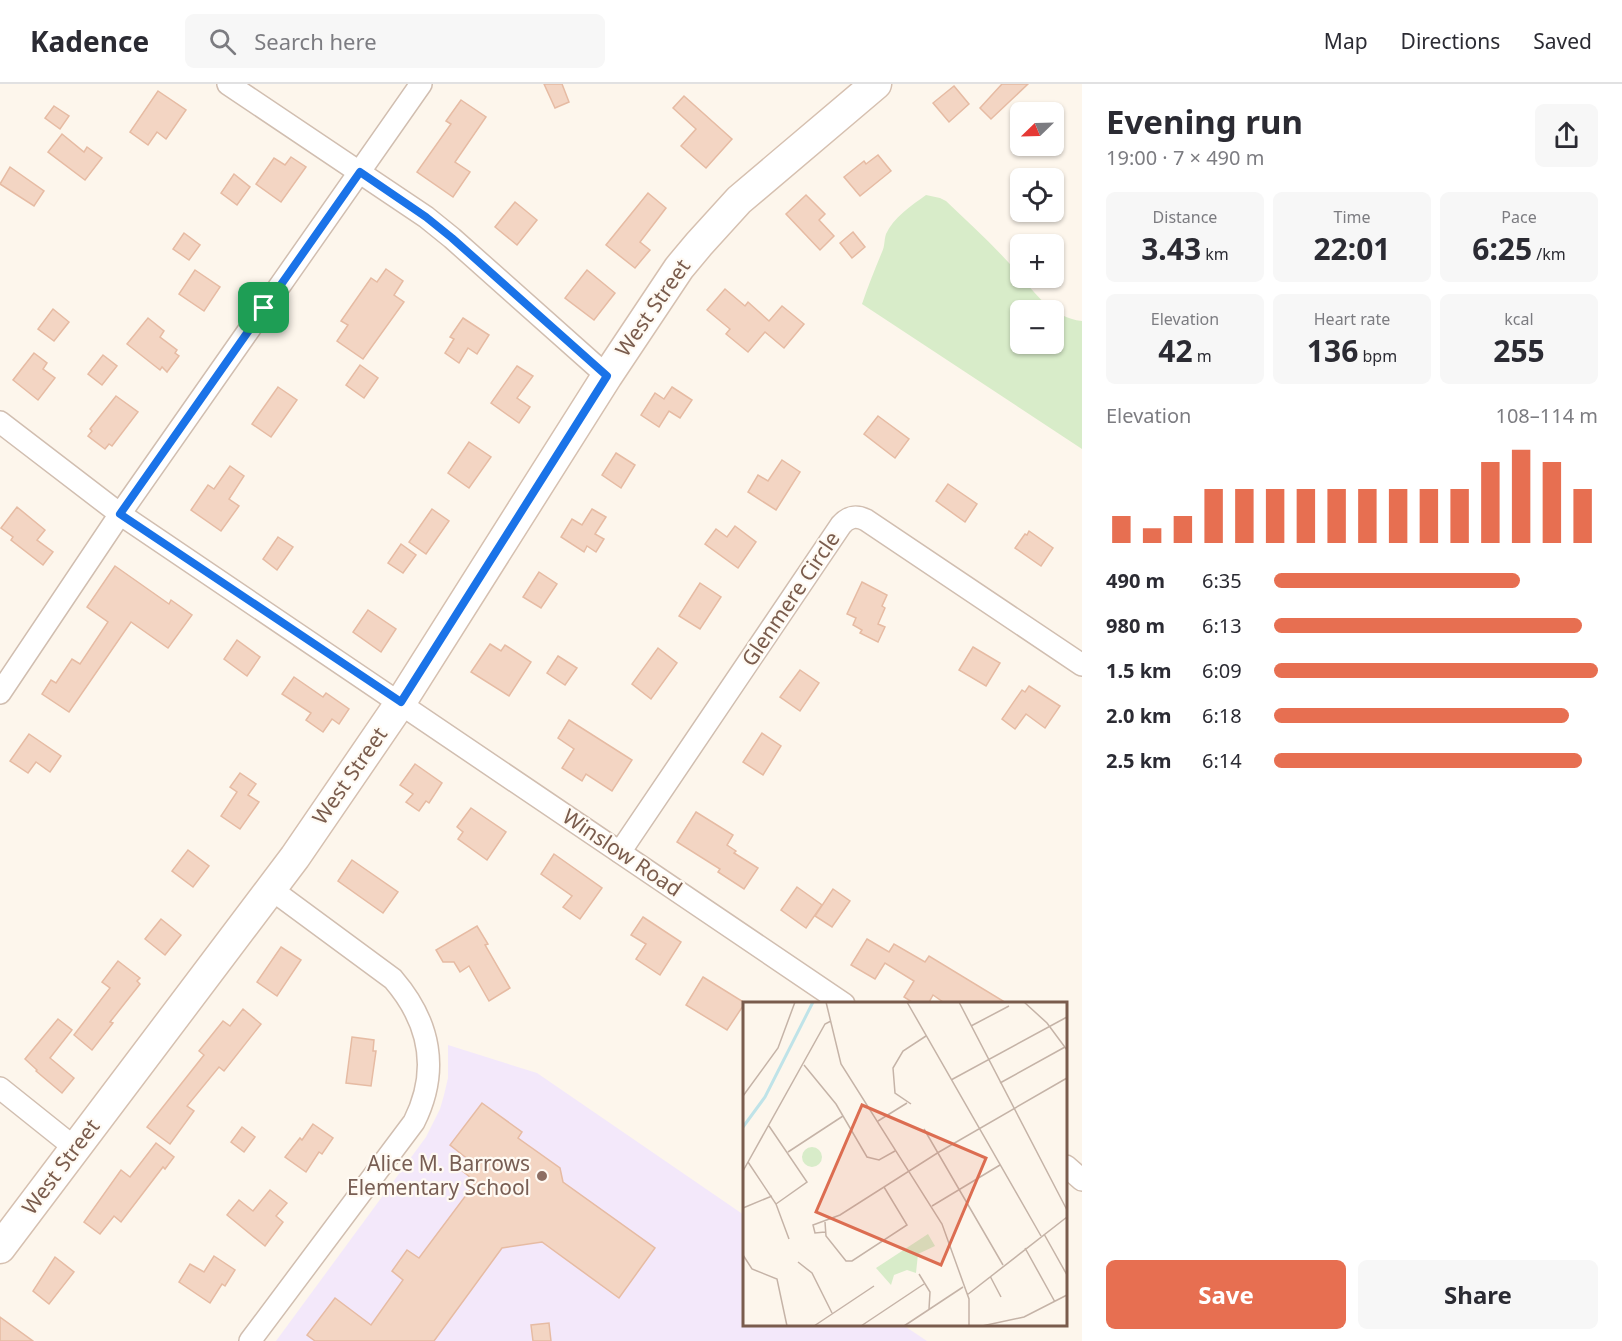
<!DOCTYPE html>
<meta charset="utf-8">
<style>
body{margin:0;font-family:"Noto Sans",sans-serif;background:#f7f7f7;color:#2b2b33;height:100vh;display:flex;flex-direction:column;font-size:22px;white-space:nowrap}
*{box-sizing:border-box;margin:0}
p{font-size:20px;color:#7c7c81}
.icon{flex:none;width:33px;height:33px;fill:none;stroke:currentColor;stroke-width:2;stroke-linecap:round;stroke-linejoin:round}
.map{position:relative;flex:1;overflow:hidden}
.sheet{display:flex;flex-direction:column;background:#fff;width:540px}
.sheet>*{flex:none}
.needle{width:39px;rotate:247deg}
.fabs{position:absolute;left:1010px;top:18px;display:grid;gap:12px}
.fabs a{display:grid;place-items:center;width:54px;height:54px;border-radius:9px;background:#fff;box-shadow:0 2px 4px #0004;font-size:30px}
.pin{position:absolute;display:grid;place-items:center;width:51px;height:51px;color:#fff;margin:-26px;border-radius:12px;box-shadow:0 3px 9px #0006}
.round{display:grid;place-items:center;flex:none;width:63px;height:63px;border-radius:9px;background:#f7f7f7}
.head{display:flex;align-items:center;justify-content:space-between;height:102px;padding:0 24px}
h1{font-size:33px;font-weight:700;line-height:45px}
.figures{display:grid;grid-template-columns:repeat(3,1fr);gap:9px;height:102px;padding:6px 24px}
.figures div{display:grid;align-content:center;border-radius:9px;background:#f7f7f7;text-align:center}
.figures b{font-size:30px;font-weight:700}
.figures small{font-size:16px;font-weight:400}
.figures p{font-size:16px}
.chart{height:168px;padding:12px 24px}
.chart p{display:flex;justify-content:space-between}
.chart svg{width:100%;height:108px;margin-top:6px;stroke:#e76f51;stroke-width:6}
.cta{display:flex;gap:12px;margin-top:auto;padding:12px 24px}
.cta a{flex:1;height:69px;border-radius:9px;background:#e76f51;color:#fff;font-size:24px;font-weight:700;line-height:69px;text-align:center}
.cta a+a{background:#f7f7f7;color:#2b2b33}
ul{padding:0 24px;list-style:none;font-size:20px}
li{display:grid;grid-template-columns:96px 72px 1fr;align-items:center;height:45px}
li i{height:15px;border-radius:8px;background:#e76f51}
header{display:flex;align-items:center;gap:36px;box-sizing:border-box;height:84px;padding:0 30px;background:#fff;border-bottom:2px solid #e1e1e2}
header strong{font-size:28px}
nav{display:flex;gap:33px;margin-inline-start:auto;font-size:21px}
.search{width:420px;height:54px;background:#f7f7f7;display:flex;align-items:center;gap:15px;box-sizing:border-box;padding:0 21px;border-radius:9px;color:#7c7c81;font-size:22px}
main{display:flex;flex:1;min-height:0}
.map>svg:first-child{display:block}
</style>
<header>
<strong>Kadence</strong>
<div class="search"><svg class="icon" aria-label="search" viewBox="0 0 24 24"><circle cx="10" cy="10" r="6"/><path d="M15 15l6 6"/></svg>Search here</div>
<nav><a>Map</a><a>Directions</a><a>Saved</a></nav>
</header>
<main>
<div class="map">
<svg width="1082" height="1257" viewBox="0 0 1082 1257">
<rect width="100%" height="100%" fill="#fdf6ec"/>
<polygon fill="#f3e8fa" points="448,961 537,989 744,1131 744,1240 903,1241 927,1257 276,1257 426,1053 440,1025 444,1011 448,994"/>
<path fill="#d8ecc9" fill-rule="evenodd" d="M926,111L940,114L946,117C967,137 989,157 1009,179C1029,200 1048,234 1082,237V365L862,220C868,202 875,185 882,168C885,162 884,156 886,150C893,134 912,121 926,111ZM1020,226H1053V260H1020Z"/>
<g fill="#f3d5c3" stroke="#e6bba3" stroke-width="1.5">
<polygon points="544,0 562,0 569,18 555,24"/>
<polygon points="1002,0 1028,0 991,35 980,24"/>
<polygon points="954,2 969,20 949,38 933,19"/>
<polygon points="158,7 186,26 166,55 157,48 148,61 130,48"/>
<polygon points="684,12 732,55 706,84 681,62 696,45 673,24"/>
<polygon points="461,16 486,33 455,78 470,88 453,113 417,88 451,40 446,37"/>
<polygon points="54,22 69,32 60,45 45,34"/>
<polygon points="62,50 84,68 87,63 102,74 85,96 48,68"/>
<polygon points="878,71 891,87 860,112 844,93 864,77 866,80"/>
<polygon points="291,73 306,83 281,118 256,100 274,74 285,81"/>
<polygon points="10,83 44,107 34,122 0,100"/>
<polygon points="234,90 250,103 237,121 221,109"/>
<polygon points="648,109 666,124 640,158 650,166 635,184 606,161"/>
<polygon points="806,111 825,130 819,136 834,152 820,166 786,130"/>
<polygon points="515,118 537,136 517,161 495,143"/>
<polygon points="853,148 865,163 852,174 840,159"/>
<polygon points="184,149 200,161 189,176 173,165"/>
<polygon points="386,185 403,197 394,211 404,218 363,275 337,257 348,241 341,237 371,194 377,198"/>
<polygon points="195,186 220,203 204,227 179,210"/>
<polygon points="587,186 615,209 594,236 565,214"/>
<polygon points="725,205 745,222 748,218 769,237 782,222 804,240 784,264 765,248 748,268 726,250 730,245 707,226"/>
<polygon points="53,225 69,238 54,257 38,245"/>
<polygon points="148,234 164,247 160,253 177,266 175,269 179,272 167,288 162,283 160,286 127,260"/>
<polygon points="463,234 489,251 477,270 468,264 459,279 445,269 454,255 450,253"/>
<polygon points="34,269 47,279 43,285 55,294 38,316 13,296"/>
<polygon points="103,271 117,282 102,301 88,290"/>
<polygon points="360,281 378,294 364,314 346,301"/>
<polygon points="517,282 533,292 517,314 530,323 519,339 491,319"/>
<polygon points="278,303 297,316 271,353 252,340"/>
<polygon points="672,303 692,316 680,334 669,327 659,343 641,331 655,309 664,315"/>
<polygon points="116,312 138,328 112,362 109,360 105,365 88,352 92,347 90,345"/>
<polygon points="878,332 909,355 895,374 864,350"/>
<polygon points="469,358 491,373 469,404 448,389"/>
<polygon points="616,369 635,381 621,404 602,391"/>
<polygon points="782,376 800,388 776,426 748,408 758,391 768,397"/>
<polygon points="230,382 244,392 229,415 239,422 221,447 191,426 208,401 214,405"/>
<polygon points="948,400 977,420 965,438 936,417"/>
<polygon points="17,423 45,446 37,456 53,468 43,481 11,456 13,453 1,444"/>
<polygon points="432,425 449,437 426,470 409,458"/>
<polygon points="592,425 606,433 595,450 604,455 596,468 587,462 584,468 561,453 572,435 582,441"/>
<polygon points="735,442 756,458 738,484 705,460 716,445 727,453"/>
<polygon points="1029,447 1053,464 1041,482 1015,464 1025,450 1027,451"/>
<polygon points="278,453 293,463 277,486 263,475"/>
<polygon points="401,460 416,471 403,489 388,479"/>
<polygon points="115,482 169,520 171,516 192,531 168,564 131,538 69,628 42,610 51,596 56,599 72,575 80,580 108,538 87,523"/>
<polygon points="539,488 557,500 541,524 523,513"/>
<polygon points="862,498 887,511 882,522 885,524 878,540 885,543 878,558 860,549 862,546 853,541 856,534 847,530"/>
<polygon points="700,499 721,513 700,545 679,532"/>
<polygon points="368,526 396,545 381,568 353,548"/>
<polygon points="237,556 260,573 247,592 224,575"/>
<polygon points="490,560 501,567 505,561 531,578 509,612 471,588"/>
<polygon points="973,563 1000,579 986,602 959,586"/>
<polygon points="658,564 677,579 651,615 632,600"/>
<polygon points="558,572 577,584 565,601 547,589"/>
<polygon points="800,586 819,599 800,627 780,613"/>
<polygon points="294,593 323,613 326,609 349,625 339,640 332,635 323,648 306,636 311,629 282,610"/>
<polygon points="1029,602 1060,622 1045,644 1026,630 1015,645 1002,635 1022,606 1025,608"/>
<polygon points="569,636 632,676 612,707 586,690 582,697 562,684 574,665 558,654"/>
<polygon points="762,649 781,662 763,691 743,678"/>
<polygon points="29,650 61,672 50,688 36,678 28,689 10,677"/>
<polygon points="415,680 442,699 429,719 426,717 419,727 406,718 413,710 400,701"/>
<polygon points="240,689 256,700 248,711 259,718 240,745 221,732 237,708 230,703"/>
<polygon points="471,724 506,748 487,776 458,755 463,748 457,743"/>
<polygon points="696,728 733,751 727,761 736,767 734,769 758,784 744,805 718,788 720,785 677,758"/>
<polygon points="188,766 209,782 193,803 172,787"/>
<polygon points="554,770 602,804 580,835 563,823 572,812 541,790"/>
<polygon points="352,776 398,808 383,829 338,797"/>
<polygon points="797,803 822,821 806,844 781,826"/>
<polygon points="833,805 850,817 832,843 815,832"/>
<polygon points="643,833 681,858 660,891 636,875 646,860 631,851"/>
<polygon points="161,835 181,851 165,871 145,855"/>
<polygon points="477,842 488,860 485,861 510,904 489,917 469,882 460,888 454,878 443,878 436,866"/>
<polygon points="867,855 889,868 894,860 925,878 929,872 1008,920 946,920 933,911 928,920 915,920 904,913 914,897 885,879 875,895 851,881"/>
<polygon points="281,863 301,876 277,912 257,898"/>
<polygon points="118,877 140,894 137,897 140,900 110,938 113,939 92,966 74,951 110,904 102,898"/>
<polygon points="703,893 745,919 727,946 686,921"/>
<polygon points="243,925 261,940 224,987 219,983 187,1022 194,1027 170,1060 147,1043 204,971 199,967 223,937 230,942"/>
<polygon points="58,935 72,946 50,974 74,994 62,1009 36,987 37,986 25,975"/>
<polygon points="352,953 374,956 373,967 376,967 371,1002 346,999"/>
<polygon points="482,1019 522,1048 518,1054 560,1084 563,1098 655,1164 619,1214 542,1158 502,1164 434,1257 315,1257 307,1251 335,1214 371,1241 403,1196 392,1187 407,1166 419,1174 476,1098 461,1086 469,1076 450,1061"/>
<polygon points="313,1040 333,1054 322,1070 319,1068 306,1088 285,1073 300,1054 302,1056"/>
<polygon points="242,1043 255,1053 244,1068 231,1058"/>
<polygon points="156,1059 174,1073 165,1085 163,1083 121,1138 114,1132 100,1150 84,1138 121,1086 130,1093"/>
<polygon points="270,1106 287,1119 276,1132 283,1138 265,1162 227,1131 239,1116 253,1127"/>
<polygon points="214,1172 235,1186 225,1202 222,1200 210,1219 179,1198 190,1180 204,1188"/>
<polygon points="55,1173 74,1188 49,1220 33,1207"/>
<polygon points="0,1233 33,1257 0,1257"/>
<polygon points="549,1239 551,1257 533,1257 531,1241"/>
</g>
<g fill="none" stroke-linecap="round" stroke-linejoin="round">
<g stroke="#d1beb0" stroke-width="24">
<g id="street">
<polyline points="228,0 426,133 452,154 607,292"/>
<polyline points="0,338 120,430 844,920"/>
<polyline points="0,609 120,430 421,0"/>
<path d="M620,768L841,441C848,433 856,431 866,436L1082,581"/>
<polyline points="0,1004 75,1064"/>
<polyline points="1066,1082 1082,1096"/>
<path d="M250,1257L414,1038C440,986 430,938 393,895L271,805"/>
</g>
</g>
<g stroke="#d6c0b0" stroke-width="33">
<polyline id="secondary" points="0,1164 295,773 401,618 607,292 679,184 699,160 739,116 876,0"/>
</g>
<use href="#street" stroke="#fff" stroke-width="21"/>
<use href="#secondary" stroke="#fff" stroke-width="30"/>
</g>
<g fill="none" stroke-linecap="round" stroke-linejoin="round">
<g stroke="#fff" stroke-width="12">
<polygon id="route" points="360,88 426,133 452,154 607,292 401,618 120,430"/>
</g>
<use href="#route" stroke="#1a73e8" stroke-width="8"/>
</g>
<circle fill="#8d6e63" stroke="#fffaf3" stroke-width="2" cx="542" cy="1092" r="6"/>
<g text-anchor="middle" stroke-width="4.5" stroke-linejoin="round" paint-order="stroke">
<g font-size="21" fill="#7a5c4d" stroke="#fffaf3">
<text transform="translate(653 224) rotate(-55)" y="7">West Street</text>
<text transform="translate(791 515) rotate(-56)" y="7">Glenmere Circle</text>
<text transform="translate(350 692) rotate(-55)" y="7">West Street</text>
<text transform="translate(622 769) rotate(34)" y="7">Winslow Road</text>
<text transform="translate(61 1083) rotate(-53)" y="7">West Street</text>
</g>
<g font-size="21" fill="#785e54" stroke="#fffaf3" text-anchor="end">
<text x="530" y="1087">Alice M. Barrows<tspan x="530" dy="24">Elementary School</tspan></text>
</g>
</g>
<g transform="translate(743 918)">
<rect width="324" height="324" fill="#fdf6ec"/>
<path d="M59 155a10 10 0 1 1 20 0a10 10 0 1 1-20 0ZM185,232L192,244L175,252L173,271L164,268L151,273L148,283L133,266Z" fill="#d8ecc9"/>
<path fill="none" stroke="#bfe3e8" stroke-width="3" d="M0,125L22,95L70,0"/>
<path fill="none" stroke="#c5b3a7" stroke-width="1.5" d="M83,0L98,62L199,222L226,297V324M164,0L298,234M216,0L324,208M281,0L304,21L324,48M228,24L266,4M61,63L93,102L124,155L136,158L152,149M208,78L324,15M257,81L322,45M0,94L35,46L52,0M168,102L152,91L150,66L160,49L183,34M135,119L164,101M26,124L64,180L33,202M181,127L260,263M45,150L100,114M5,160L33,202L46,237M0,169L82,22L88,19M189,204L257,163M0,206L29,194M82,220L83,234L103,259H109L164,223L141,185M82,230L72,231L70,223L97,213L196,150L324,76M301,232L324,273M282,246L312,300M0,253L9,267L34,277L44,324M55,260L69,271L89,311M176,272L187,290L186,307M247,274L258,295M224,293L324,215M71,324L131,284M118,324L181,282M161,324L220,285M239,324L281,315L324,293"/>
<path fill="#dc6d51" fill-opacity="0.15" stroke="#dc6d51" stroke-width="3" d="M119,103L243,156L198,263L73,210Z"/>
<rect width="324" height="324" fill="none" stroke="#7a5c4d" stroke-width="3"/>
</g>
</svg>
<div class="fabs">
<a><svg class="needle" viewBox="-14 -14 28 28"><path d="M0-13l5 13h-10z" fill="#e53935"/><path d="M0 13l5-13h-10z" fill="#7c7c81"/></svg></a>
<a><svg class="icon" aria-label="locate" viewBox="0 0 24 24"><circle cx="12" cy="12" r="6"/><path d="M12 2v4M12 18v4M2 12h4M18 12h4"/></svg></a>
<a>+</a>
<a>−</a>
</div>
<div class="pin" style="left:264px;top:224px;background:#1e9e55"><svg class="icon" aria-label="arrive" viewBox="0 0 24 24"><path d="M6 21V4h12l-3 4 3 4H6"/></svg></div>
</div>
<section class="sheet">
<div class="head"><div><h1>Evening run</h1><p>19:00 · 7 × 490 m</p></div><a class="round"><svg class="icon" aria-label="share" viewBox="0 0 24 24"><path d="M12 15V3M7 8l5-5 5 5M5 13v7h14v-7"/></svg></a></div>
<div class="figures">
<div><p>Distance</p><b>3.43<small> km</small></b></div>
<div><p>Time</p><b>22:01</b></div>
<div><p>Pace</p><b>6:25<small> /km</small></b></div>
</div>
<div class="figures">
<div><p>Elevation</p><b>42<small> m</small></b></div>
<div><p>Heart rate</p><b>136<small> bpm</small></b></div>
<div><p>kcal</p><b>255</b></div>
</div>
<div class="chart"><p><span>Elevation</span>108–114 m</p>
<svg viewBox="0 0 160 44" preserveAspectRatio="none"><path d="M5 44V33M15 44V38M25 44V33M35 44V22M45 44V22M55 44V22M65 44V22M75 44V22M85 44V22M95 44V22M105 44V22M115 44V22M125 44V11M135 44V6M145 44V11M155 44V22"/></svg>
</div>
<ul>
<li><b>490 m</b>6:35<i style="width:76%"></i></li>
<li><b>980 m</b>6:13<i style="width:95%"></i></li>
<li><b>1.5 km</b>6:09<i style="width:100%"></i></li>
<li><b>2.0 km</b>6:18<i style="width:91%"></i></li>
<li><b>2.5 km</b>6:14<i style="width:95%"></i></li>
</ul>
<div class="cta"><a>Save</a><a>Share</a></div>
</section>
</main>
